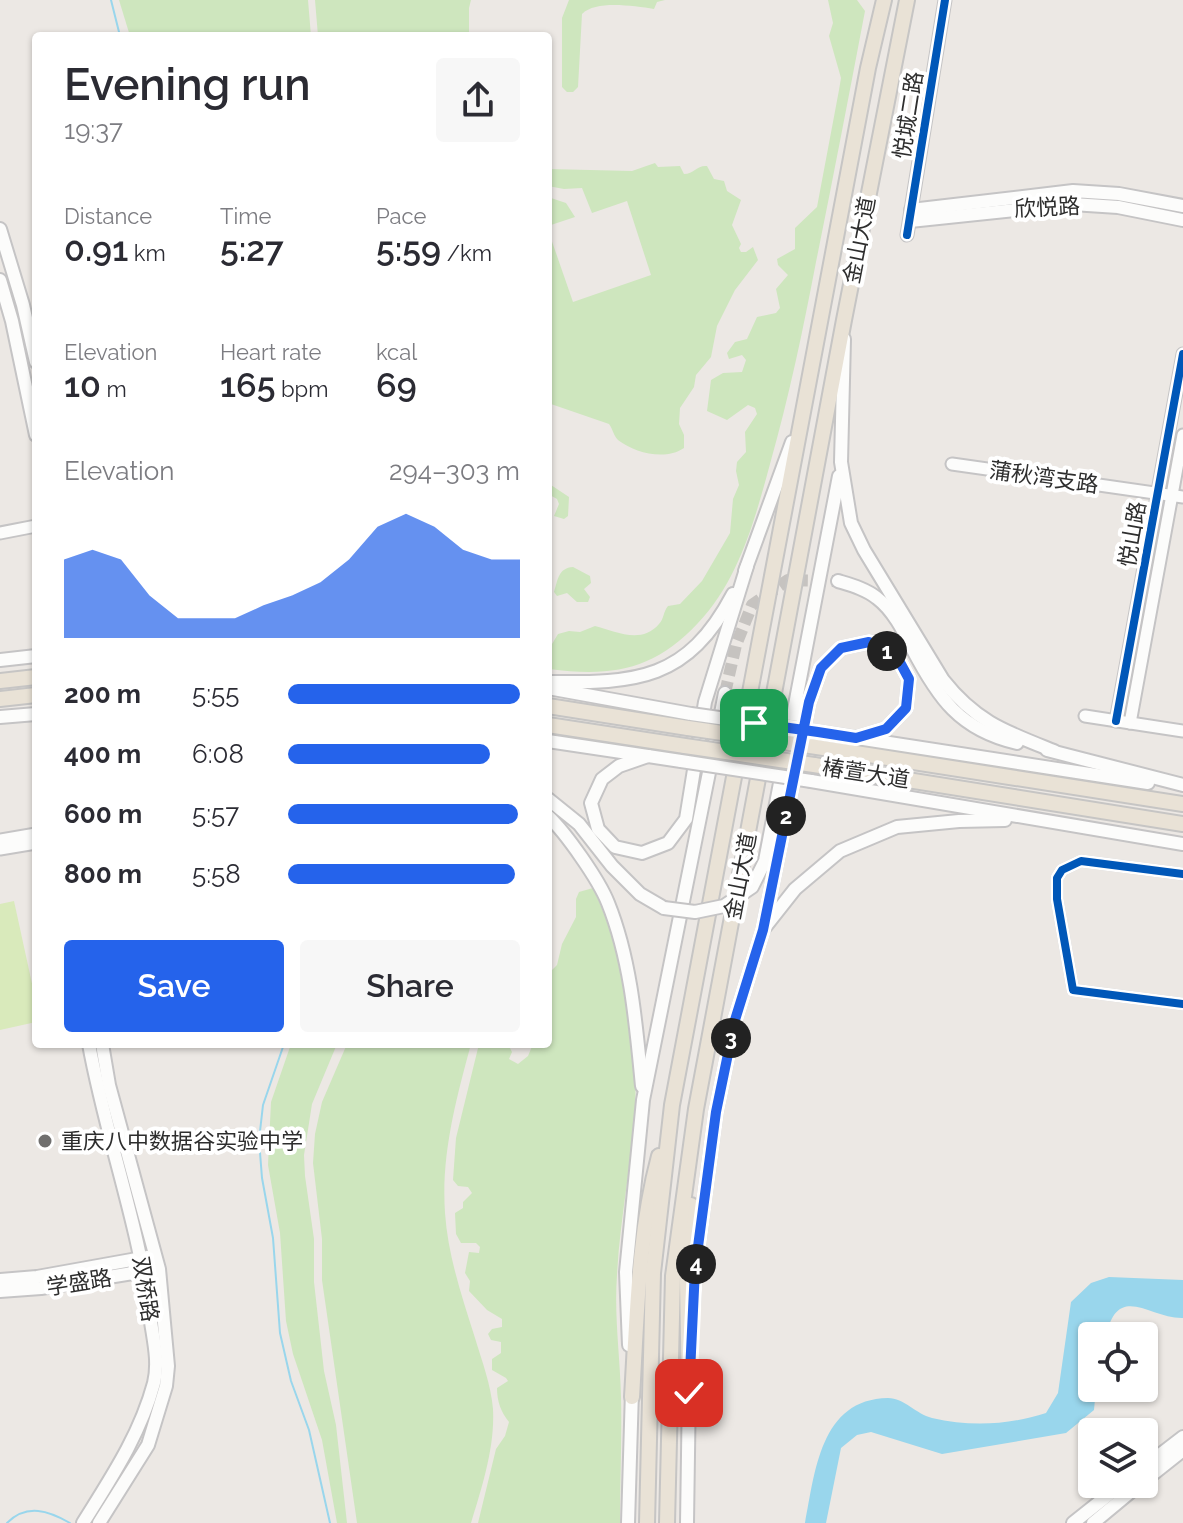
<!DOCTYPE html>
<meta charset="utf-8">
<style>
body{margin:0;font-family:Raleway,"Noto Sans SC",sans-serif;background:#f7f7f7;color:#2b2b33;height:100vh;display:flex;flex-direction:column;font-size:30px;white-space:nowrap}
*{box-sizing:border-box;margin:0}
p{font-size:26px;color:#7c7c81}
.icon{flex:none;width:44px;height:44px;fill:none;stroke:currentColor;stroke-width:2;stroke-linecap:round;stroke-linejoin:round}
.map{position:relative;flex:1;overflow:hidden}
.details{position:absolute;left:32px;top:32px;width:520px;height:1016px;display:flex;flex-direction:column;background:#fff;border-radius:8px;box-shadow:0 2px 6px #0004}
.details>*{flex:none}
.controls{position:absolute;left:1078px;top:1322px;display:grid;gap:16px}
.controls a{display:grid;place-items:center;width:80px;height:80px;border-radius:8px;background:#fff;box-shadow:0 2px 6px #0004;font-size:40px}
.pin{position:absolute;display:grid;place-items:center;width:68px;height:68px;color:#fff;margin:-34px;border-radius:16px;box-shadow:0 4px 12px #0006}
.km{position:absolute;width:40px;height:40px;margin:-20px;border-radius:50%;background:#222;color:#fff;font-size:22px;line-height:40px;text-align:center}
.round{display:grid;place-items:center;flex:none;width:84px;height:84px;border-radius:8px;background:#f7f7f7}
.head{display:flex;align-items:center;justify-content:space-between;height:136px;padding:0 32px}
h1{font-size:44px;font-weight:600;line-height:60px}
.metrics{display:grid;grid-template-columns:repeat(3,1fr);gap:12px;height:136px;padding:8px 32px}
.metrics div{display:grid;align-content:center}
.metrics b{font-size:34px;font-weight:600}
.metrics small{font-size:22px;font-weight:400}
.metrics p{font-size:22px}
.chart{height:224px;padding:16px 32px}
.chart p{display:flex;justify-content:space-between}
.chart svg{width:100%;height:144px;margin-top:8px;fill:#2563eb;opacity:.7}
.cta{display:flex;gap:16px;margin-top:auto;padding:16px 32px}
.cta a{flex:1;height:92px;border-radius:8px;background:#2563eb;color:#fff;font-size:32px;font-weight:600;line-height:92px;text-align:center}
.cta a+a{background:#f7f7f7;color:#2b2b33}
ul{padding:0 32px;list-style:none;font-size:26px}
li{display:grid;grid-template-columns:128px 96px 1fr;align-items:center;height:60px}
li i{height:20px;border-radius:10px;background:#2563eb}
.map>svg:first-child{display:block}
</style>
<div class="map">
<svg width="1183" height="1523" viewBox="0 0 1183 1523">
<rect width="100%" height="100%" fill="#ece8e4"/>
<g fill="#cee6be">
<polygon points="119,0 308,0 311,36 130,36"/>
<polygon points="315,0 471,0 469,8 469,36 318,36"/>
<path d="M569,0H665L657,2L654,9C633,6 596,0 582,14L578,87L573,92H567L562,87V18Z"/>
<path d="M828,0H857L865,11C849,95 833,179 816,262C803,330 789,397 770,464C755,519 739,580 698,623C653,671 611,677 549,669V649L558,634L569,631L580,632L595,626C615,631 641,645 659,624C664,619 663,612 668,606L680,604L702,581L730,533L733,499L739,485L736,471L737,462L746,452L745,432L757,414L755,408L748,405L727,420L707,411L711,380L723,373L742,372L746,360L742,355L729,359L727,353L735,342L747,339L757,317L776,313L780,308L776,289L788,275L778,265L777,259L795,249V228L817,207L839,90L841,78L829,36L833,23Z"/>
<path d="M655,163L658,167L680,166L684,174C694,174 697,165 707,166L714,179L724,181L727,191L741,200L732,225L741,244L739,248L741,252H746L753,247L758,260L735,290L717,326L711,357L696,375L694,387L680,408L679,424L684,435V448C665,461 635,453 618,440C613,435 613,429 609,424L548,403V230L573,302L651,275L627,201L592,213L582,188L564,189L548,186V169L632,171Z"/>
<polygon points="548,197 566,203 575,217 548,226"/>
<polygon points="548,483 569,497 568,516 564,519 554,516 559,504 557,499 548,494"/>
<path d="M573,567L590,576L591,583L584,589L590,597L588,602H577L567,593L557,596L554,592C558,580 558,568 573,567Z"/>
<path d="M593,888C623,951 639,1037 635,1106C632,1163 620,1218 617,1275C614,1315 620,1356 621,1396C622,1438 620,1481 620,1523H478L496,1449L505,1436L509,1422C501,1412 497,1402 497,1388L508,1381L506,1378L492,1370V1359L501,1353V1342L491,1340L488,1334L492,1329L502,1327V1319L487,1310L469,1291L470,1281L465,1273L469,1252L479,1253L480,1247L476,1243H461L456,1234L455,1213L463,1208V1202L472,1193L468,1187L458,1186L453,1180L456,1138L479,1044H508L512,1052L509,1059L518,1064L528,1056L533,1044H548V974L557,965L562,944L576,917V899L579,892Z"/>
<polygon points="291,1044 337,1044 312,1104 304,1155 305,1176 314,1239 314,1282 324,1371 336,1425 347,1523 337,1523 322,1440 293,1354 286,1321 280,1233 268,1165 271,1102"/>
<path d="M347,1044H471C456,1100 441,1154 445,1213C448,1256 462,1297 475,1338C482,1361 491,1385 493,1409C495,1447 482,1487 471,1523H357L322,1280V1239L313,1163L315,1134L322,1102Z"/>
</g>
<polygon fill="#d9eabb" points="14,901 36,1002 36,1022 0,1030 0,904"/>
<path fill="#99d6ec" d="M1109,1277L1183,1280V1318C1150,1319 1118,1281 1106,1336H1092V1388H1096L1094,1410L1066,1433L942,1454L871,1432L857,1435L841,1448L826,1523H805C815,1473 820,1399 888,1398C904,1398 916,1414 932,1418C971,1427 1008,1425 1046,1413L1058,1393L1071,1302L1091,1283Z"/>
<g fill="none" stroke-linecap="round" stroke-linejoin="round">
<g stroke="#99d6ec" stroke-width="2">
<polyline points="111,0 120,36"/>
<polyline points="284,1044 263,1105 259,1140 262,1178 273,1238 280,1333 291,1381 309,1430 330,1523"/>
<path d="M7,1523C27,1503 49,1511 70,1523"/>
</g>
<polyline stroke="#c6c3c0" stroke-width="12" stroke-dasharray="12 6" stroke-linecap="butt" points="725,693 736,645 752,605 788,580 838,581"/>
<g stroke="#c5c4c5" stroke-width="13">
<polyline id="minor" points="1183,874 1081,861 1062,870 1057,878 1057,899 1073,990 1183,1004"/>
</g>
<g stroke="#c5c4c5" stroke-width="15">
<g id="tertiary">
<polyline points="907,235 945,0"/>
<polyline points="952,464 1183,497"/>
<polyline points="0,533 36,526"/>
<polyline points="1085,716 1183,731"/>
<polyline points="1116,721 1183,354"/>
<polyline points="1130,723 1183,435"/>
<polyline points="0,840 36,834"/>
<polyline points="0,849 36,843"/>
</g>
</g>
<g stroke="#c5c4c5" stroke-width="16">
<g id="secondary">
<polyline points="911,210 1073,191 1119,194 1183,206"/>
<polyline points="910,221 1072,204 1118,207 1183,220"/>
<polyline points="0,229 23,305 36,362"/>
<polyline points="0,280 12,321 36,435"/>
<path d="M844,339L841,462L851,523L864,550L943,680C976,722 1006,732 1054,751"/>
<polyline points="745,571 792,442"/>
<path d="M838,581C851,585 866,589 877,598C893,610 903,630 912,648C938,698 960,730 1017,743"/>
<polyline points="0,660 36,656"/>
<path d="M548,682C637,683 687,681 733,594"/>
<polyline points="548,688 691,714"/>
<polyline points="0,717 36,714"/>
<polyline points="818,732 1148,783"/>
<polyline points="548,741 681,761"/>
<polyline points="1047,750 1183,785"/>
<polyline points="648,756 619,766 602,779 591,803 598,829 615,847 642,853 668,843 686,819 705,702 747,566"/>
<polyline points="811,781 1183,844"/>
<polyline points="548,799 579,824 612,866 640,894 664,908"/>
<path d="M548,816C566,833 599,880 608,903C631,960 636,1025 642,1086"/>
<polyline points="765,861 839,476"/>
<polyline points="765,927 795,889 840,851 897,827 959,821 1005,820"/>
<polyline points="0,1280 37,1277 148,1257"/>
<polyline points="0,1291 41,1288 151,1270"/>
<polyline points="693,1308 695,1269 716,1112 735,1020 763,930 809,702 821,668 841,648 869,642 896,655 909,679 906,708 886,729 856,738"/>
<polyline points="629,1345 626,1272 643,1100 725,693"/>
<polyline points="1144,1467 1183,1437"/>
<polyline points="1144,1481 1183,1450"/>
<path d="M83,1523C111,1478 140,1435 154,1383C159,1363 154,1342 151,1322C140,1227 106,1138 89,1044"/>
<polyline points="99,1523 148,1445 166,1386 168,1366 159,1269 109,1085 102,1044"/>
<polyline points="628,1523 632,1391"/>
<polyline points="687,1523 689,1386"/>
<polyline points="1073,1523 1122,1484"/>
<polyline points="1093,1523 1140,1484"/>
</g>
</g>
<g stroke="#c6c5c4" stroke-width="18">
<g id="trunk">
<polyline points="0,681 36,677"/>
<polyline points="0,699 36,695"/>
<polyline points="548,706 688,728"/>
<polyline points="548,725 685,746"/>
<polyline points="817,747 1183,804"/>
<polyline points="814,765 1183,824"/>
<polyline points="689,1393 687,1282 691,1205"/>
<path d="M632,1397C637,1316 638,1234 659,1156"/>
<polyline points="647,1523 653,1273 672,1105 868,68 884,0"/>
<polyline points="667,1523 673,1276 696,1109 844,320 907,0"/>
</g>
</g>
<use href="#minor" stroke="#fcfcfb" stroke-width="9"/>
<use href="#tertiary" stroke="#fcfcfb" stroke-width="11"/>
<use href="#secondary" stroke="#fcfcfb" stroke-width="12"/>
<use href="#trunk" stroke="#e9e2d6" stroke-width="14"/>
<g stroke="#c5c4c5" stroke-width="16" stroke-linecap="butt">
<g id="secondary-bridge">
<polyline points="691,714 818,732"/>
<polyline points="681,761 811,781"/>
<polyline points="664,908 695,912 724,906 752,887 765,861"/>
</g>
</g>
<g stroke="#c6c5c4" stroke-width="18" stroke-linecap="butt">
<g id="trunk-bridge">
<polyline points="688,728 817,747"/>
<polyline points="685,746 814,765"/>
</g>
</g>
<use href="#secondary-bridge" stroke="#fcfcfb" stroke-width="12"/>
<use href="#trunk-bridge" stroke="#e9e2d6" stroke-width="14"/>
<g stroke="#fff" stroke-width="13">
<g id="cycleway">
<polyline points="907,235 945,0"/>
<polyline points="1116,721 1183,354"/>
<polyline points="1183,874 1081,861 1062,870 1057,878 1057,899 1073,990 1183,1004"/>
</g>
</g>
<use href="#cycleway" stroke="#0057b8" stroke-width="8"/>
</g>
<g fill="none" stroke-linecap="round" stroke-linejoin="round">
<g stroke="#fff" stroke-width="16">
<polyline id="route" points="689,1393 695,1269 716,1112 735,1020 763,930 809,702 821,668 841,648 869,642 896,655 909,679 906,708 886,729 856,738 818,732 754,723"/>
</g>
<use href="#route" stroke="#2563eb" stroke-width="10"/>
</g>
<circle fill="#706f6e" stroke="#fff" stroke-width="3" cx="45" cy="1141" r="8"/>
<g text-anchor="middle" stroke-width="8" stroke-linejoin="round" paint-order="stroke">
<g font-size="22" fill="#2e2e2e" stroke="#fff">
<text transform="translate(908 115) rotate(-81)" y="8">悦城二路</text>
<text transform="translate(1047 207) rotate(-3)" y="8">欣悦路</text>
<text transform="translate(859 240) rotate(-79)" y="8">金山大道</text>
<text transform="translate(1044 477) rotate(8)" y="8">蒲秋湾支路</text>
<text transform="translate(1132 534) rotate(-80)" y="8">悦山路</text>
<text transform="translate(866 773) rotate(9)" y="8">椿萱大道</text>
<text transform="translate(740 876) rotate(-79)" y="8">金山大道</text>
<text transform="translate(79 1282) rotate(-9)" y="8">学盛路</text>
<text transform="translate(146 1289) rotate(81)" y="8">双桥路</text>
</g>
<g font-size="22" fill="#2e2e2e" stroke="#fff" text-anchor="start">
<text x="61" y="1149">重庆八中数据谷实验中学</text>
</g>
</g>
</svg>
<div class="controls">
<a><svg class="icon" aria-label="locate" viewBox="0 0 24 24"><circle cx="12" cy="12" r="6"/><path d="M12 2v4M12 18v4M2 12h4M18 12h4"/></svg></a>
<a><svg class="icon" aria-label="layers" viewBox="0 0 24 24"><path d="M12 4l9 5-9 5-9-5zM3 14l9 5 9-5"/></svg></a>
</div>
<div class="pin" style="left:754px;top:723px;background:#1e9e55"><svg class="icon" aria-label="arrive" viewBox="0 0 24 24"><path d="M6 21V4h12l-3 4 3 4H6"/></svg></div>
<div class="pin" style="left:689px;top:1393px;background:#d93025"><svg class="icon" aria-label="check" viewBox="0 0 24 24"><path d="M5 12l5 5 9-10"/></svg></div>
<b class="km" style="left:887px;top:651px">1</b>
<b class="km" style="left:786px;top:816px">2</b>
<b class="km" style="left:731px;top:1038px">3</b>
<b class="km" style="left:696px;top:1264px">4</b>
<section class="details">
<div class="head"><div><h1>Evening run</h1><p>19:37</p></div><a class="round"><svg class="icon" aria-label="share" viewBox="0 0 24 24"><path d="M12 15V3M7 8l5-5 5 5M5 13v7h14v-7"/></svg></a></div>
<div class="metrics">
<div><p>Distance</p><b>0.91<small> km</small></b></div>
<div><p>Time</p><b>5:27</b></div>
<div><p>Pace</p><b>5:59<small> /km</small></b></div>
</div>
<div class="metrics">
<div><p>Elevation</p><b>10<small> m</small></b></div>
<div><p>Heart rate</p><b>165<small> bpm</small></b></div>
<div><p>kcal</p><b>69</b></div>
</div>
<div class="chart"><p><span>Elevation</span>294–303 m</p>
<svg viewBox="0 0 160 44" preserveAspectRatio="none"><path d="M0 44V20L10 17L20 20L30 31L40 38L50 38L60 38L70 34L80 31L90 27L100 20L110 10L120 6L130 10L140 17L150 20L160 20V44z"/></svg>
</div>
<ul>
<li><b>200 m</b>5:55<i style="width:100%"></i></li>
<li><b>400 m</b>6:08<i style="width:87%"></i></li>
<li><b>600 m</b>5:57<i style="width:99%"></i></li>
<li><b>800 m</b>5:58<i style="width:98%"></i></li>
</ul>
<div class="cta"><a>Save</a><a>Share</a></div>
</section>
</div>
